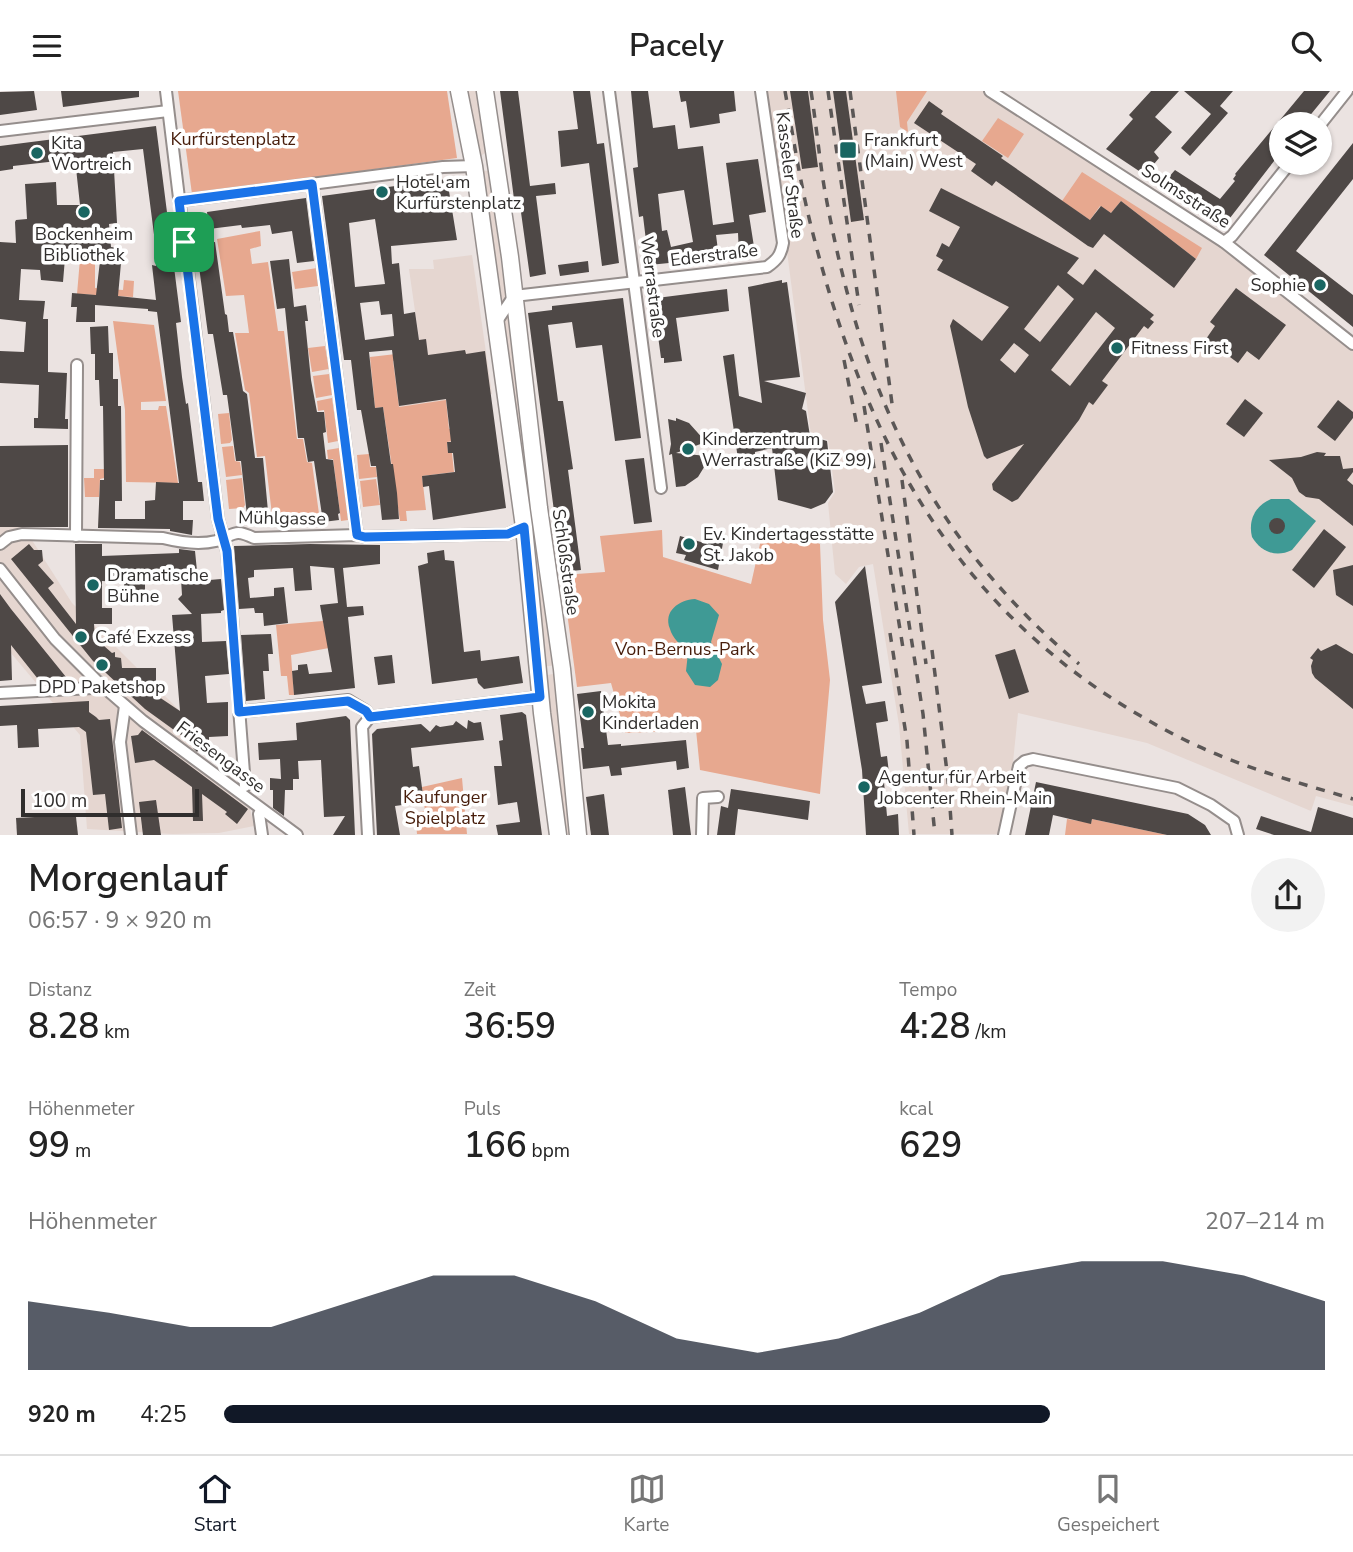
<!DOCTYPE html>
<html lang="de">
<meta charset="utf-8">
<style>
body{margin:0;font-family:"Nunito Sans",sans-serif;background:#f2f2f2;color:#222;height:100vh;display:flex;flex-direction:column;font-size:26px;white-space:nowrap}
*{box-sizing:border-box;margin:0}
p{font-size:23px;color:#767676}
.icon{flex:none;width:38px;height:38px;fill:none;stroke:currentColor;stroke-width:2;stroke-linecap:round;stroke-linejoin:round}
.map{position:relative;height:744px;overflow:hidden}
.panel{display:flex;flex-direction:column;background:#fff;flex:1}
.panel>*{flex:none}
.fabs{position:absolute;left:1269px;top:21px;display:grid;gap:14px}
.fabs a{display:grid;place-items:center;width:63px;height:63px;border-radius:50%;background:#fff;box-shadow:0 2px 5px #0004;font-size:35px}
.scale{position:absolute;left:21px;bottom:18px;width:178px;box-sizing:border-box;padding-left:7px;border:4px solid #302e2d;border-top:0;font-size:19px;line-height:24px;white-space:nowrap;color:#302e2d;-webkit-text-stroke:5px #fff;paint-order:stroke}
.pin{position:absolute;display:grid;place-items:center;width:60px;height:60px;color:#fff;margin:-30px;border-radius:14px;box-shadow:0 4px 10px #0006}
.round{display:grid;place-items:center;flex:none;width:74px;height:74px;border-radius:37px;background:#f2f2f2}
.overview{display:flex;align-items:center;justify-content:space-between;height:119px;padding:0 28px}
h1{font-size:38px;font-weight:600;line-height:52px}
.figures{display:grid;grid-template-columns:repeat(3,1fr);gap:10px;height:119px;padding:7px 28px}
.figures div{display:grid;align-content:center}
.figures b{font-size:35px;font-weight:600}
.figures small{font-size:19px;font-weight:400}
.figures p{font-size:19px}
.chart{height:196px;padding:14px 28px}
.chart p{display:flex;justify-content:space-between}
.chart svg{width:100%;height:126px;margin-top:7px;fill:#111827;opacity:.7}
ul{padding:0 28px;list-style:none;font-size:23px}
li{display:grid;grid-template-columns:112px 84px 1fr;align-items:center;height:52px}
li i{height:18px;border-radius:9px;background:#111827}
header{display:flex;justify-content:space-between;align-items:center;height:91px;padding:0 28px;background:#fff;font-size:32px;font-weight:600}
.tabs{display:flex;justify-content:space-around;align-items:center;height:98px;border-top:2px solid #e0e0e0;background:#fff;font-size:19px;color:#767676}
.tabs a{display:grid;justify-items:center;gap:4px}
.tabs .on{color:#111827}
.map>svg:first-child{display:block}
</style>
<header><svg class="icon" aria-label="menu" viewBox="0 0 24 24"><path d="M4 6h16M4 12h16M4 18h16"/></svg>Pacely<svg class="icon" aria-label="search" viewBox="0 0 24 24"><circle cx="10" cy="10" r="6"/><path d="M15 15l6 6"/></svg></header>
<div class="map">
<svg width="1353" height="744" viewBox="0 0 1353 744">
<rect width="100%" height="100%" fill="#ebe3e1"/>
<g fill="#e5d6d0">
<polygon points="465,0 477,0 478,6 485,59 485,62 476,68"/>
<polygon points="766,0 990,0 1224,151 1353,253 1353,715 1316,705 1311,720 1147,652 1018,622 1012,681 999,743 909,743 899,634 873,473 859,476 846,493 835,483 828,412 835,401 828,349 811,344"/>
<polygon points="477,79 488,80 505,199 510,199 510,208 497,220"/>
<polygon points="472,164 492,303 399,316 392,269 396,269 419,248 409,178 434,178 433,169"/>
<polygon points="512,218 558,574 540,576 502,228"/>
<polygon points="0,399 72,512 184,624 200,679 250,718 254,735 219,742 172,743 87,738 80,644 0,549"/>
<polygon points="559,582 574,743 562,743 541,585"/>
</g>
<g fill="#e7a88f">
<polygon points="178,0 447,0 457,67 192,103"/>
<polygon points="896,0 927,0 907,31 908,41 900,36"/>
<polygon points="998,27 1024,43 1008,67 982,50"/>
<polygon points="1082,81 1202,157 1196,168 1121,110 1111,122 1100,115 1090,129 1062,110"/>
<polygon points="260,140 261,155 250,158 252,173 268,171 278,240 284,240 297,348 303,348 307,371 312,372 320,430 273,432 265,365 257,366 249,302 245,299 235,242 249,242 244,204 226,205 217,148"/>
<polygon points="80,168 95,170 95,197 123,199 124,189 134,190 133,206 77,203"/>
<polygon points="317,177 318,195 295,198 292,181"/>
<polygon points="113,230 154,234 166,310 141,311 141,319 158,319 159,315 166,315 178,392 126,391 125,319"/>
<polygon points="325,255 329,278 312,281 308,257"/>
<polygon points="396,263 396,269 393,270 399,316 446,309 449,338 478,335 477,346 447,351 448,362 452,362 454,381 422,385 426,419 406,420 407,430 400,430 383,316 375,317 370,266"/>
<polygon points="329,283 332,304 316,307 313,285"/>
<polygon points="332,307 338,350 328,352 324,319 318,320 317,310"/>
<polygon points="229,322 232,349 230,352 221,353 218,323"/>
<polygon points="233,355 235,370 240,371 242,384 226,386 222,356"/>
<polygon points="339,357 348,429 341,430 333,368 328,368 327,359"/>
<polygon points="369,363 370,376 376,376 377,386 359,388 357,364"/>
<polygon points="94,378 104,378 104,387 100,388 99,406 85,406 84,387 94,387"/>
<polygon points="242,387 245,414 243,417 229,418 226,389"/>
<polygon points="376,388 380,414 363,416 360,390"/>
<polygon points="764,435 820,453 823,529 830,589 820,703 700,679 696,639 625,642 611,592 577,596 562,484 605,481 600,445 662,439 663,466 751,493"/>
<polygon points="323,530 329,557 291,564 294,604 289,604 287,585 281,585 276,534"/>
<polygon points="462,687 467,743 417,743 415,721 425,720 422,696"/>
<polygon points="1067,728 1091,732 1092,728 1167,744 1065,744"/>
</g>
<g fill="#3f9a95">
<path d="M1271,408H1289L1316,430L1292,459C1276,467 1261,461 1252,446C1248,429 1255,415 1271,408Z"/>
<path d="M695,508L709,513L719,524L711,551L722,573L718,589L710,596L695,594L686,580L688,562C682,555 672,547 670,538C663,520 679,509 695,508Z"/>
</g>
<g fill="#4e4846" fill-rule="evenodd">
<polygon points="34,0 37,19 0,24 0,1"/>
<polygon points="61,0 139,0 139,6 63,16"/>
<polygon points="500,0 518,0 530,95 555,92 556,103 536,105 546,183 530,186 519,107 514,108"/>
<polygon points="573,0 590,0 597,53 604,52 619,172 602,175 589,72 561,76 558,40 578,38"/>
<path d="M631,0H648L653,37L675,34L678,58L703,55L713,134L734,131L726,72L758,68L766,121L749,124L755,162L739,164L738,142L716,144L719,167L649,174L643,125L639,126L633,77L638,76ZM684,99L693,151L671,156L667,139L662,140L658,103Z"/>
<polygon points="679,0 734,0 736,20 719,23 720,32 690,37 686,10 681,11"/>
<polygon points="790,0 808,0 818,76 802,78"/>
<polygon points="833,0 846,0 864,129 851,131"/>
<polygon points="1151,0 1179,0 1155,26 1172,41 1154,61 1159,67 1145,84 1106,58 1133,28 1129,24"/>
<polygon points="1184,0 1233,0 1220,15 1228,22 1190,65 1181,57 1211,23"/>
<polygon points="1304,0 1330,0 1303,33 1281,33 1281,61 1223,136 1161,95 1175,79 1220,108 1235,90 1233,88 1236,84 1235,83"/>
<polygon points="929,10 943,20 941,23 1003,65 1001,67 1090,129 1101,115 1111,122 1121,110 1196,168 1174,197 1104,143 1093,157 1088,155 996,90 992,95 971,80 976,73 914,32"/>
<path d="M156,35L181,231L176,232L182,286L186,313L188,312L198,391H202L204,410H183V429H193L192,444L170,440V438L98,437L100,389H104L103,315H100L99,289H95V263H91L90,236L108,235L109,262H113V288H118V315H121L122,410H115V428H145V410L155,409L156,391L179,392L157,221L148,220V218L95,214V231H76L77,216H71L72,202L96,204L100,170L65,167L63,191L41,189L40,179L21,178L19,209L45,210L43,228H48V281L67,282L65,328H68V338L34,337V327H38L39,294L0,292V260L24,261L26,231L0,228V151L16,152L15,131L16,129L27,128L25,93L56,91L57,114H80L75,68L13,75V78L0,80V55ZM143,58L156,159V175L152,174L156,209L118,205L121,172L118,171V157L111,156L109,133L117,132L113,61Z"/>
<polygon points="1353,52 1353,88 1296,160 1353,204 1353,236 1264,164"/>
<path d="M447,88L457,149L391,155L392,173L399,172L404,223L415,221L419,249L426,248L428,264L465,259L466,263L485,260L506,417L433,429L429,395L423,396L422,385L455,381L453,362H448L447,351H451L446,308L399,315L392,259L369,261L375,317L383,316L391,373H393L397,402L399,428L382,429L376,375H371L361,319H357L351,269H344L322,105ZM375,128L385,193L355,196L349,132ZM379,210L381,224L392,223L394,245L365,249L360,212Z"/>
<path d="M941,97L1079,167L1067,182L1083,194L1095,178L1154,224L1150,228L1154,231L1148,238L1144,235L1102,290L1108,294L1093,314L1089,311L1079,329L1018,408L1012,411L993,399L992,393L1024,353L987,368L984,365L968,316L950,235L953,228L982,250L1009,216L937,179L943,169L936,165L942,152L949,156L960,136L929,120ZM1058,194L1074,208L1040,251L1024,238ZM1096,221L1115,237L1070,295L1051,279ZM1014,252L1029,264L1015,282L1000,269Z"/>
<polygon points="306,107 314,170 297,172 292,140 272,143 270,134 242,137 241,134 209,138 207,121"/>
<polygon points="215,151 225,223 227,224 229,241 233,241 243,300 247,303 255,367 263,367 269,431 248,434 241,370 236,370 227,304 223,304 213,243 208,243 196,153"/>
<polygon points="289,168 294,216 306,214 308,230 305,230 311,289 317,321 324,321 326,341 323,342 326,368 333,369 340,422 338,423 339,429 323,431 314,370 308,371 304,347 298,347 285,217 277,218 270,170"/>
<polygon points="588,170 589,181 560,185 558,174"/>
<polygon points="782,189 782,192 787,191 800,286 764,290 806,302 802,318 806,320 810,345 827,350 833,401 825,412 811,418 778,409 772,357 755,361 755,366 738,368 723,265 734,263 739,305 762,312 748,196"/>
<polygon points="1236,197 1286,234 1259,269 1247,260 1238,272 1206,248 1215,235 1210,231"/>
<polygon points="727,198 729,220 676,227 682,270 664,272 664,267 661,267 656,230 651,230 649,208"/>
<polygon points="623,207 641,347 615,350 602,254 576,257 572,231 548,234 558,310 563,310 573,378 568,379 581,479 562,481 528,222 552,219 552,215"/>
<polygon points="1245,308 1263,322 1244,346 1226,333"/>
<polygon points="1338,309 1353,321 1353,327 1335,350 1317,336"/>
<polygon points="676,327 689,332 706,351 676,362 707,365 706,373 698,386 685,395 676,396 672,363 669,364 671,353 668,328 676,330"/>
<polygon points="68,354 68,436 0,436 0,355"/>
<polygon points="1317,361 1326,362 1324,365 1340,365 1343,378 1353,377 1353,381 1347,389 1353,394 1353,435 1319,408 1306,406 1299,401 1292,387 1269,369 1301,366"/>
<polygon points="644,367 652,431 634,433 625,369"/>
<circle cx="1277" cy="435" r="8"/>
<polygon points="1324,438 1346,456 1314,497 1292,479"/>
<polygon points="680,445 708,453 709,449 723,452 718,479 684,469 686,464 676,462"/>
<path d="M29,453L34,459H42L43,470L38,474L54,492L48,497L76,533L75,453H102V465L179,462V458L195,460L198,490L221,488L224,519L221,520V522L201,523L202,551L226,550L229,583L205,585L207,612L228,611V645L209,646V656H201L197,661L193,657L192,652L145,618L93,570L11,468ZM145,488H181L182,504L178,508L192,523L172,524L180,620L156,604V577H122L121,567L115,566V561L112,562L95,547L94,533H112V517H102V490L124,491V509H145Z"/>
<polygon points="310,453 380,454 380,473 343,477 347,516 363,515 364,524 348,526 355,597 294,604 292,580 298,579 298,574 307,573 309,583 332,581 320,514 338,512 334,477 310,475 312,499 295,500 293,477 254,479 254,486 248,487 250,507 274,505 274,497 284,496 288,532 264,535 263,522 255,522 254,517 239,518 234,455"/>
<polygon points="444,459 445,469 454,470 464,561 480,559 481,570 519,565 523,592 484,598 478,592 477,587 432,593 418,475 428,472 427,462"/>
<polygon points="1353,474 1353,515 1336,504 1333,479"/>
<polygon points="865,475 882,592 862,595 866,613 885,610 888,630 876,632 881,666 887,665 890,691 884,691 887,725 898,723 899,744 866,744 862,679 835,511"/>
<polygon points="0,503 11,518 66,586 38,588 11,554 12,589 0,590"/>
<polygon points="271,543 273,563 268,563 269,580 263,580 265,608 246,610 241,544"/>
<polygon points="1336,553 1353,563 1353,618 1315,587 1312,582 1311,575 1313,569 1310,567 1318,557 1321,560"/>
<polygon points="1015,558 1029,601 1009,608 995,564"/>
<polygon points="392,564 395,592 378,594 374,566"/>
<polygon points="601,600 608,654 621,653 621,655 686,649 689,677 677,679 676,670 621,677 622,684 611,685 609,675 583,678 581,657 584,657 577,603"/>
<polygon points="89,610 89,621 96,626 99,629 110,628 122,737 109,739 105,703 93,704 86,641 79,636 38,638 39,656 18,657 17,634 0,635 0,615"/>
<polygon points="522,621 526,624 542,744 498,744 496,734 520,731 517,711 498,714 494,675 502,675 499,650 503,649 500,624"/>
<polygon points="346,625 350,629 355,744 333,744 345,725 324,726 321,669 298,670 299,688 293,688 293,699 285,699 284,725 273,717 273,699 270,699 270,687 281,688 280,668 259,669 258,652 297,649 296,632"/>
<polygon points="468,629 474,632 481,631 484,649 411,657 413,676 419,675 424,711 395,715 400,744 377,744 372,643 377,638 421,633 430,641 436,634 440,636 453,634 456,630 467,638"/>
<polygon points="142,639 248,718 237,733 225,723 227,721 202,703 203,730 193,730 192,696 154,669 135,672 131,645 138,644"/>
<polygon points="1036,691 1188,723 1205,734 1211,744 1167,744 1092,728 1091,733 1053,724 1049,744 1025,744"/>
<polygon points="685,696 691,744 673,744 668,699"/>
<polygon points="731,698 810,710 808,729 738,718 735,744 717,744 721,715 728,717"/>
<polygon points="604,703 609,744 591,744 586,706"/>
<polygon points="156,709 161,744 143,744 139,711"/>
<polygon points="1318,716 1353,727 1353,744 1274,744 1256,738 1261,725 1311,741"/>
<polygon points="53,725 76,726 78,744 17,744 16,727"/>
</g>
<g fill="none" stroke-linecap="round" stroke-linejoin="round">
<g stroke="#958e8c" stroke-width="14">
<g id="street">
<polyline points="166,0 218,428 227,460 245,695"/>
<polyline points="609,0 661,397"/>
<polyline points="990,0 1224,151 1353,253"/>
<polyline points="1320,34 1347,0"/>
<polyline points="0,40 168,20"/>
<polyline points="312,93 357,444"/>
<polyline points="179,110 443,76 474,75"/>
<polyline points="1224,151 1232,145 1290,72"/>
<path d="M495,233L514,205L767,176C777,169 781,164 783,152L761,0"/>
<polyline points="76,445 77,274"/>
<path d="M0,453L9,446L22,443L163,447C179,451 200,454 216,450C235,444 233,437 254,447L357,444L365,446L508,443L524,436"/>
<polyline points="0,478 55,548 98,591 143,630 297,744"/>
<polyline points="0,602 93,597 98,591"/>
<polyline points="125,615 120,651 131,744"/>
<polyline points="239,621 348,609 366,620 370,626"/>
<polyline points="370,626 540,606"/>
<polyline points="262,719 259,723 262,744"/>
<polyline points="368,744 362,636 370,626"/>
<polyline points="702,744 703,707 718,706"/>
<polyline points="1004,744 1019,675 1025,670 1033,668 1177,697 1211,714 1234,730 1238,744"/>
</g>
</g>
<g stroke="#958e8c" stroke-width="19">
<g id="secondary">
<polyline points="459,0 474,75 524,436 542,622 558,744"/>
<polyline points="485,0 510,166 539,417 562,578 578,744"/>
</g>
</g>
<use href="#street" stroke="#fff" stroke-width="10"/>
<use href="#secondary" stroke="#fff" stroke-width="16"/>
<g stroke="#5b5756" stroke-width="3.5" stroke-dasharray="9 9" stroke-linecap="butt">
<path d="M785,0C793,45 800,91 811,135C868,364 966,539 1183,648C1237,675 1296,691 1353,708"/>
<path d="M811,0C816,32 819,64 824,95C859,293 923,442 1079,573"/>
<polyline points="828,0 859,214"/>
<polyline points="850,0 893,320"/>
<polyline points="844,269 857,335"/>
<polyline points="864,315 903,557"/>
<polyline points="881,352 923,623 935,744"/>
<polyline points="902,389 926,573"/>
<polyline points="890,542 907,650 914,744"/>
<polyline points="932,559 948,689 952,744"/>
</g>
</g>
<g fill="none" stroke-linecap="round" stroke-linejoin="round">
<g stroke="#fff" stroke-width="14">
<polygon id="route" points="312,93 357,444 365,446 508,443 524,436 540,606 370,626 366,620 348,610 239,621 227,460 218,428 179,110"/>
</g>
<use href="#route" stroke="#1a73e8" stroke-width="9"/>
</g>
<g fill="#196662" stroke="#fff" stroke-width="2.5">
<rect x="839" y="50" width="18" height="18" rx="3.5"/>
<circle cx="37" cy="62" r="7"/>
<circle cx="382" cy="101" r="7"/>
<circle cx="84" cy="121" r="7"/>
<circle cx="1320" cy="194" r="7"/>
<circle cx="1117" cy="257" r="7"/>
<circle cx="688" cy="358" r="7"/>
<circle cx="689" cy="453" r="7"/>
<circle cx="93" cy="494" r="7"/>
<circle cx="81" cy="546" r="7"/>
<circle cx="102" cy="574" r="7"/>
<circle cx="588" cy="621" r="7"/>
<circle cx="864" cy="696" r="7"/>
</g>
<g text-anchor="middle" stroke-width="7" stroke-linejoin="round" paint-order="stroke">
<g font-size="18" fill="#471d0b" stroke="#fff">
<text x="233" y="54">Kurfürstenplatz</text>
<text x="685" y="564">Von-Bernus-Park</text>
<text x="445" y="712">Kaufunger<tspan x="445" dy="21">Spielplatz</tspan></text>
</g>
<g font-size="18" fill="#302e2d" stroke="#fff" text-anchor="start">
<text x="864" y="55">Frankfurt<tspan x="864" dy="21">(Main) West</tspan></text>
<text x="51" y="58">Kita<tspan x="51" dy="21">Wortreich</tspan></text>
<text x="396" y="97">Hotel am<tspan x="396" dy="21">Kurfürstenplatz</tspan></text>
<text x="84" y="149" text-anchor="middle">Bockenheim<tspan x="84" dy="21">Bibliothek</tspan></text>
<text x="1306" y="200" text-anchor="end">Sophie</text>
<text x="1131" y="263">Fitness First</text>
<text x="702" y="354">Kinderzentrum<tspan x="702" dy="21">Werrastraße (KiZ 99)</tspan></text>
<text x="703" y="449">Ev. Kindertagesstätte<tspan x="703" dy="21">St. Jakob</tspan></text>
<text x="107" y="490">Dramatische<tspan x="107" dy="21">Bühne</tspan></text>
<text x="95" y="552">Café Exzess</text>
<text x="102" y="602" text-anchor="middle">DPD Paketshop</text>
<text x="602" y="617">Mokita<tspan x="602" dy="21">Kinderladen</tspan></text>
<text x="878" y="692">Agentur für Arbeit<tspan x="878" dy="21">Jobcenter Rhein-Main</tspan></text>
</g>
<g font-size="18" fill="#302e2d" stroke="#fff">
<text transform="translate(790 84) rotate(83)" y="6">Kasseler Straße</text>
<text transform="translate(1186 105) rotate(33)" y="6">Solmsstraße</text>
<text transform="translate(714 164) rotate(-7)" y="6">Ederstraße</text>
<text transform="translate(653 196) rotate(83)" y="6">Werrastraße</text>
<text transform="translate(282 427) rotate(1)" y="6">Mühlgasse</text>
<text transform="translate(566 471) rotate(82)" y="6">Schloßstraße</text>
<text transform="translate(221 666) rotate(37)" y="6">Friesengasse</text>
</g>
</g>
</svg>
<div class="fabs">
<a><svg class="icon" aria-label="layers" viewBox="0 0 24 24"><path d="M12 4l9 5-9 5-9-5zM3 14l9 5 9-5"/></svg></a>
</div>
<div class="scale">100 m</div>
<div class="pin" style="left:184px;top:151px;background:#1e9e55"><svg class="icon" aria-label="arrive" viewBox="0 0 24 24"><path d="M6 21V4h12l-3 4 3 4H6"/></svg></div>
</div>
<section class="panel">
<div class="overview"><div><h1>Morgenlauf</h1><p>06:57 · 9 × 920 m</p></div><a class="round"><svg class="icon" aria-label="share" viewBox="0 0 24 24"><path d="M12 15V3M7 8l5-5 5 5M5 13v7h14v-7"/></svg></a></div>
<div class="figures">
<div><p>Distanz</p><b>8.28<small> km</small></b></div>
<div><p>Zeit</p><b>36:59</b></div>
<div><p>Tempo</p><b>4:28<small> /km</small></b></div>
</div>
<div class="figures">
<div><p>Höhenmeter</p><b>99<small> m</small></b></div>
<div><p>Puls</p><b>166<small> bpm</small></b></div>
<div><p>kcal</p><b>629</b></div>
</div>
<div class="chart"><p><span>Höhenmeter</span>207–214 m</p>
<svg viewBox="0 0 160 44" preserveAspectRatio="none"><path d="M0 44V20L10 24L20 29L30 29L40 20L50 11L60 11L70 20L80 33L90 38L100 33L110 24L120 11L130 6L140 6L150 11L160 20V44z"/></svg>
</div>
<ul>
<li><b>920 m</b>4:25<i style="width:75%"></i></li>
</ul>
</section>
<nav class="tabs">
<a class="on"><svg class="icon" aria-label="home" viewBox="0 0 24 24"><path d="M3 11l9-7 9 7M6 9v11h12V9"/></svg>Start</a>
<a><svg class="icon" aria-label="map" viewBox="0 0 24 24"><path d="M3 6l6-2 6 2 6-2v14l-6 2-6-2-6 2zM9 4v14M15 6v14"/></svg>Karte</a>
<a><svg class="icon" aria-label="saved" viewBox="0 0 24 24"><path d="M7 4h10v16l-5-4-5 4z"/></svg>Gespeichert</a>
</nav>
